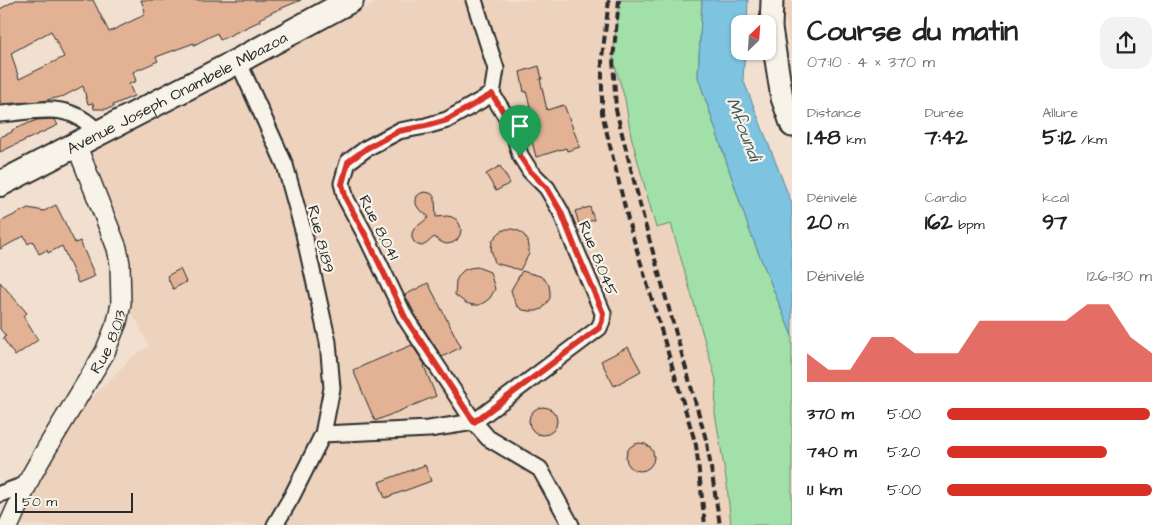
<!DOCTYPE html>
<html lang="fr">
<meta charset="utf-8">
<style>
body{margin:0;font-family:"Architects Daughter",sans-serif;background:#f2f2f2;color:#222;height:100vh;display:flex;flex-direction:column;font-size:19px;white-space:nowrap}
*{box-sizing:border-box;margin:0}
p{font-size:16px;color:#767676}
.icon{flex:none;width:28px;height:28px;fill:none;stroke:currentColor;stroke-width:2;stroke-linecap:round;stroke-linejoin:round}
.map{position:relative;flex:1;overflow:hidden}
.details{display:flex;flex-direction:column;background:#fff;width:375px}
.details>*{flex:none}
.needle{width:32px;rotate:25deg}
.controls{position:absolute;left:731px;top:15px;display:grid;gap:10px}
.controls a{display:grid;place-items:center;width:45px;height:45px;border-radius:10px;background:#fff;box-shadow:0 1px 4px #0004;font-size:25px}
.scale{position:absolute;left:15px;bottom:12px;width:118px;box-sizing:border-box;padding-left:5px;border:2px solid #2b2b2b;border-top:0;font-size:14px;line-height:18px;white-space:nowrap;color:#2b2b2b;-webkit-text-stroke:4px #f7f3e8;paint-order:stroke}
.pin{position:absolute;display:grid;place-items:center;width:42px;height:42px;color:#fff;margin:-51px -21px;border-radius:50% 50% 50% 0;rotate:-45deg;box-shadow:0 0 5px #0007}
.pin .icon{rotate:45deg}
.round{display:grid;place-items:center;flex:none;width:52px;height:52px;border-radius:15px;background:#f2f2f2}
.head{display:flex;align-items:center;justify-content:space-between;height:85px;padding:0 15px}
h1{font-size:28px;font-weight:700;line-height:38px}
.figures{display:grid;grid-template-columns:repeat(3,1fr);gap:8px;height:85px;padding:5px 15px}
.figures div{display:grid;align-content:center}
.figures b{font-size:21px;font-weight:700}
.figures small{font-size:14px;font-weight:400}
.figures p{font-size:14px}
.chart{height:140px;padding:10px 15px}
.chart p{display:flex;justify-content:space-between}
.chart svg{width:100%;height:90px;margin-top:5px;fill:#d93025;opacity:.7}
ul{padding:0 15px;list-style:none;font-size:16px}
li{display:grid;grid-template-columns:80px 60px 1fr;align-items:center;height:38px}
li i{height:12px;border-radius:6px;background:#d93025}
main{display:flex;flex:1;min-height:0}
.map>svg:first-child{display:block}
</style>
<main>
<div class="map">
<svg width="792" height="525" viewBox="0 0 792 525">
<rect width="100%" height="100%" fill="#f1e0cf"/>
<filter id="ink" filterUnits="userSpaceOnUse"><feTurbulence type="fractalNoise" baseFrequency=".02" numOctaves="2"/><feDisplacementMap in="SourceGraphic" scale="10" xChannelSelector="R" yChannelSelector="G"/><feConvolveMatrix kernelMatrix="1 2 1 2 8 2 1 2 1" color-interpolation-filters="sRGB"/></filter>
<g filter="url(#ink)">
<g fill="#edd2bd">
<polygon points="380,0 619,0 613,59 625,99 631,136 655,228 671,224 716,381 715,413 727,485 731,525 19,525 54,439 91,399 131,358 149,346 137,321 129,310 113,279 107,262 103,244 72,162 146,125 221,84 278,54 323,32"/>
<polygon points="784,0 792,0 792,57 783,6"/>
</g>
<polygon fill="#a1e0a9" stroke="#66866a" points="619,0 702,0 698,77 749,229 792,336 792,525 731,525 727,485 715,413 716,380 671,224 656,228 631,136 625,99 613,59"/>
<polygon fill="#7ec3df" stroke="#5d8697" points="702,0 748,0 747,24 740,24 740,51 745,51 743,79 792,204 792,336 749,229 698,77"/>
<g fill="#e3b294" stroke="#2b2b2b" fill-rule="evenodd">
<path d="M16,0H93L109,32L144,15L143,12L145,11L141,0H301L275,11L259,19L260,21L220,40L217,33L194,45V43L156,57L158,61L133,72L136,81L129,84L134,96L113,105L114,107L106,109H94L93,103L88,104L83,86L64,96L43,101L1,104L0,100V9ZM51,31L64,57L19,79L11,53Z"/>
<polygon points="539,66 542,79 540,79 547,110 564,105 580,147 567,151 566,148 536,157 528,126 535,125 526,91 524,92 520,72"/>
<polygon points="52,119 55,120 58,125 0,152 0,137 12,132 12,130 37,120"/>
<polygon points="500,166 510,183 496,191 486,174"/>
<polygon points="425,192 430,193 433,195 435,199 436,217 447,216 452,217 457,220 460,225 461,230 460,235 457,240 452,243 446,244 441,242 434,237 426,244 422,246 418,245 414,242 412,238 412,233 414,229 429,217 418,208 416,204 416,200 417,196 421,193"/>
<polygon points="56,205 75,243 80,241 95,276 78,283 62,246 48,253 47,250 39,254 33,241 28,244 24,236 0,249 0,222 28,208 44,211"/>
<polygon points="590,207 594,220 579,224 575,211"/>
<polygon points="506,229 512,229 519,231 524,235 528,241 529,247 529,254 520,270 495,263 491,249 492,242 495,237 500,232"/>
<polygon points="477,267 490,272 495,289 490,298 485,302 479,305 473,305 466,303 455,295 456,281 459,275 464,270 470,268"/>
<polygon points="180,269 186,282 173,289 167,276"/>
<polygon points="522,271 540,276 545,280 549,285 550,292 550,298 546,304 542,309 536,311 529,311 523,310 517,306 514,300 511,290"/>
<polygon points="0,282 27,313 23,316 38,340 15,356 3,338 6,336 0,329"/>
<polygon points="428,283 461,347 442,357 418,320 405,295"/>
<polygon points="412,345 425,365 424,366 436,396 375,421 353,370"/>
<polygon points="628,347 641,371 614,386 601,361"/>
<circle cx="543" cy="421" r="14"/>
<circle cx="640" cy="457" r="14"/>
<polygon points="425,465 431,481 385,498 379,482"/>
</g>
<g fill="none" stroke-linecap="round" stroke-linejoin="round">
<g stroke="#2b2b2b" stroke-width="19">
<g id="minor">
<polyline points="474,0 496,69 492,94 447,120 426,126 399,131 367,148 348,162 342,183 346,199 367,238 406,319 474,422 599,328 602,321 603,313 576,250 561,212 547,188 530,171 520,155 512,126 492,94"/>
<polyline points="238,61 285,165 303,230 328,342 332,388 323,434 292,496 275,525"/>
<path d="M0,114C39,111 68,100 98,132"/>
<polyline points="323,434 429,429 474,422 488,438 540,469 571,525"/>
<polyline points="0,494 27,484"/>
</g>
</g>
<g stroke="#2b2b2b" stroke-width="22">
<g id="tertiary">
<path id="s1" d="M9,525L31,476L47,448L105,352L117,322L121,304L120,264L117,248L76,144"/>
</g>
</g>
<g stroke="#2b2b2b" stroke-width="25">
<polyline id="secondary" points="772,0 771,28 782,98 792,126"/>
</g>
<g stroke="#2b2b2b" stroke-width="28">
<g id="primary">
<path id="s2" d="M0,184L238,61L351,0"/>
</g>
</g>
<use href="#minor" stroke="#f7f3e8" stroke-width="15"/>
<use href="#tertiary" stroke="#f7f3e8" stroke-width="19"/>
<use href="#secondary" stroke="#f7f3e8" stroke-width="21"/>
<use href="#primary" stroke="#f7f3e8" stroke-width="24"/>
<g stroke="#2b2b2b" stroke-width="4" stroke-dasharray="8 4" stroke-linecap="butt">
<polyline points="609,0 602,58 602,113 629,224 696,445 705,525"/>
<polyline points="619,0 613,59 616,110 645,224 707,443 720,525"/>
</g>
</g>
</g>
<g fill="none" stroke-linecap="round" stroke-linejoin="round" filter="url(#ink)">
<g stroke="#fff" stroke-width="10">
<polygon id="route" points="492,94 512,126 520,156 530,171 547,188 561,212 576,250 603,313 602,321 599,328 474,422 406,319 367,238 346,199 342,184 348,162 367,148 399,131 426,126 447,120"/>
</g>
<use href="#route" stroke="#d93025" stroke-width="6"/>
</g>
<g text-anchor="middle" stroke-width="4.5" stroke-linejoin="round" paint-order="stroke">
<g font-size="16" fill="#2b2b2b" stroke="#f7f3e8">
<text dy="6" stroke="none"><textPath href="#s2" startOffset="199">Avenue Joseph Onambele Mbazoa</textPath></text>
<text transform="translate(380 227) rotate(63)" y="6">Rue 8.041</text>
<text transform="translate(322 239) rotate(76)" y="6">Rue 8.189</text>
<text transform="translate(599 258) rotate(68)" y="6">Rue 8.045</text>
<text dy="6" stroke="none"><textPath href="#s1" startOffset="209">Rue 8.013</textPath></text>
</g>
<g font-size="18" font-style="italic" fill="#445961" stroke="#f7f3e8">
<text transform="translate(744 129) rotate(69)" y="6">Mfoundi</text>
</g>
</g>
</svg>
<div class="controls">
<a><svg class="needle" viewBox="-14 -14 28 28"><path d="M0-13l5 13h-10z" fill="#e53935"/><path d="M0 13l5-13h-10z" fill="#767676"/></svg></a>
</div>
<div class="scale">50 m</div>
<div class="pin" style="left:520px;top:156px;background:#1e9e55"><svg class="icon" aria-label="arrive" viewBox="0 0 24 24"><path d="M6 21V4h12l-3 4 3 4H6"/></svg></div>
</div>
<section class="details">
<div class="head"><div><h1>Course du matin</h1><p>07:10 · 4 × 370 m</p></div><a class="round"><svg class="icon" aria-label="share" viewBox="0 0 24 24"><path d="M12 15V3M7 8l5-5 5 5M5 13v7h14v-7"/></svg></a></div>
<div class="figures">
<div><p>Distance</p><b>1.48<small> km</small></b></div>
<div><p>Durée</p><b>7:42</b></div>
<div><p>Allure</p><b>5:12<small> /km</small></b></div>
</div>
<div class="figures">
<div><p>Dénivelé</p><b>20<small> m</small></b></div>
<div><p>Cardio</p><b>162<small> bpm</small></b></div>
<div><p>kcal</p><b>97</b></div>
</div>
<div class="chart"><p><span>Dénivelé</span>126–130 m</p>
<svg viewBox="0 0 160 44" preserveAspectRatio="none"><path d="M0 44V30L10 38L20 38L30 22L40 22L50 30L60 30L70 30L80 14L90 14L100 14L110 14L120 14L130 6L140 6L150 22L160 30V44z"/></svg>
</div>
<ul>
<li><b>370 m</b>5:00<i style="width:99%"></i></li>
<li><b>740 m</b>5:20<i style="width:78%"></i></li>
<li><b>1.1 km</b>5:00<i style="width:100%"></i></li>
</ul>
</section>
</main>
